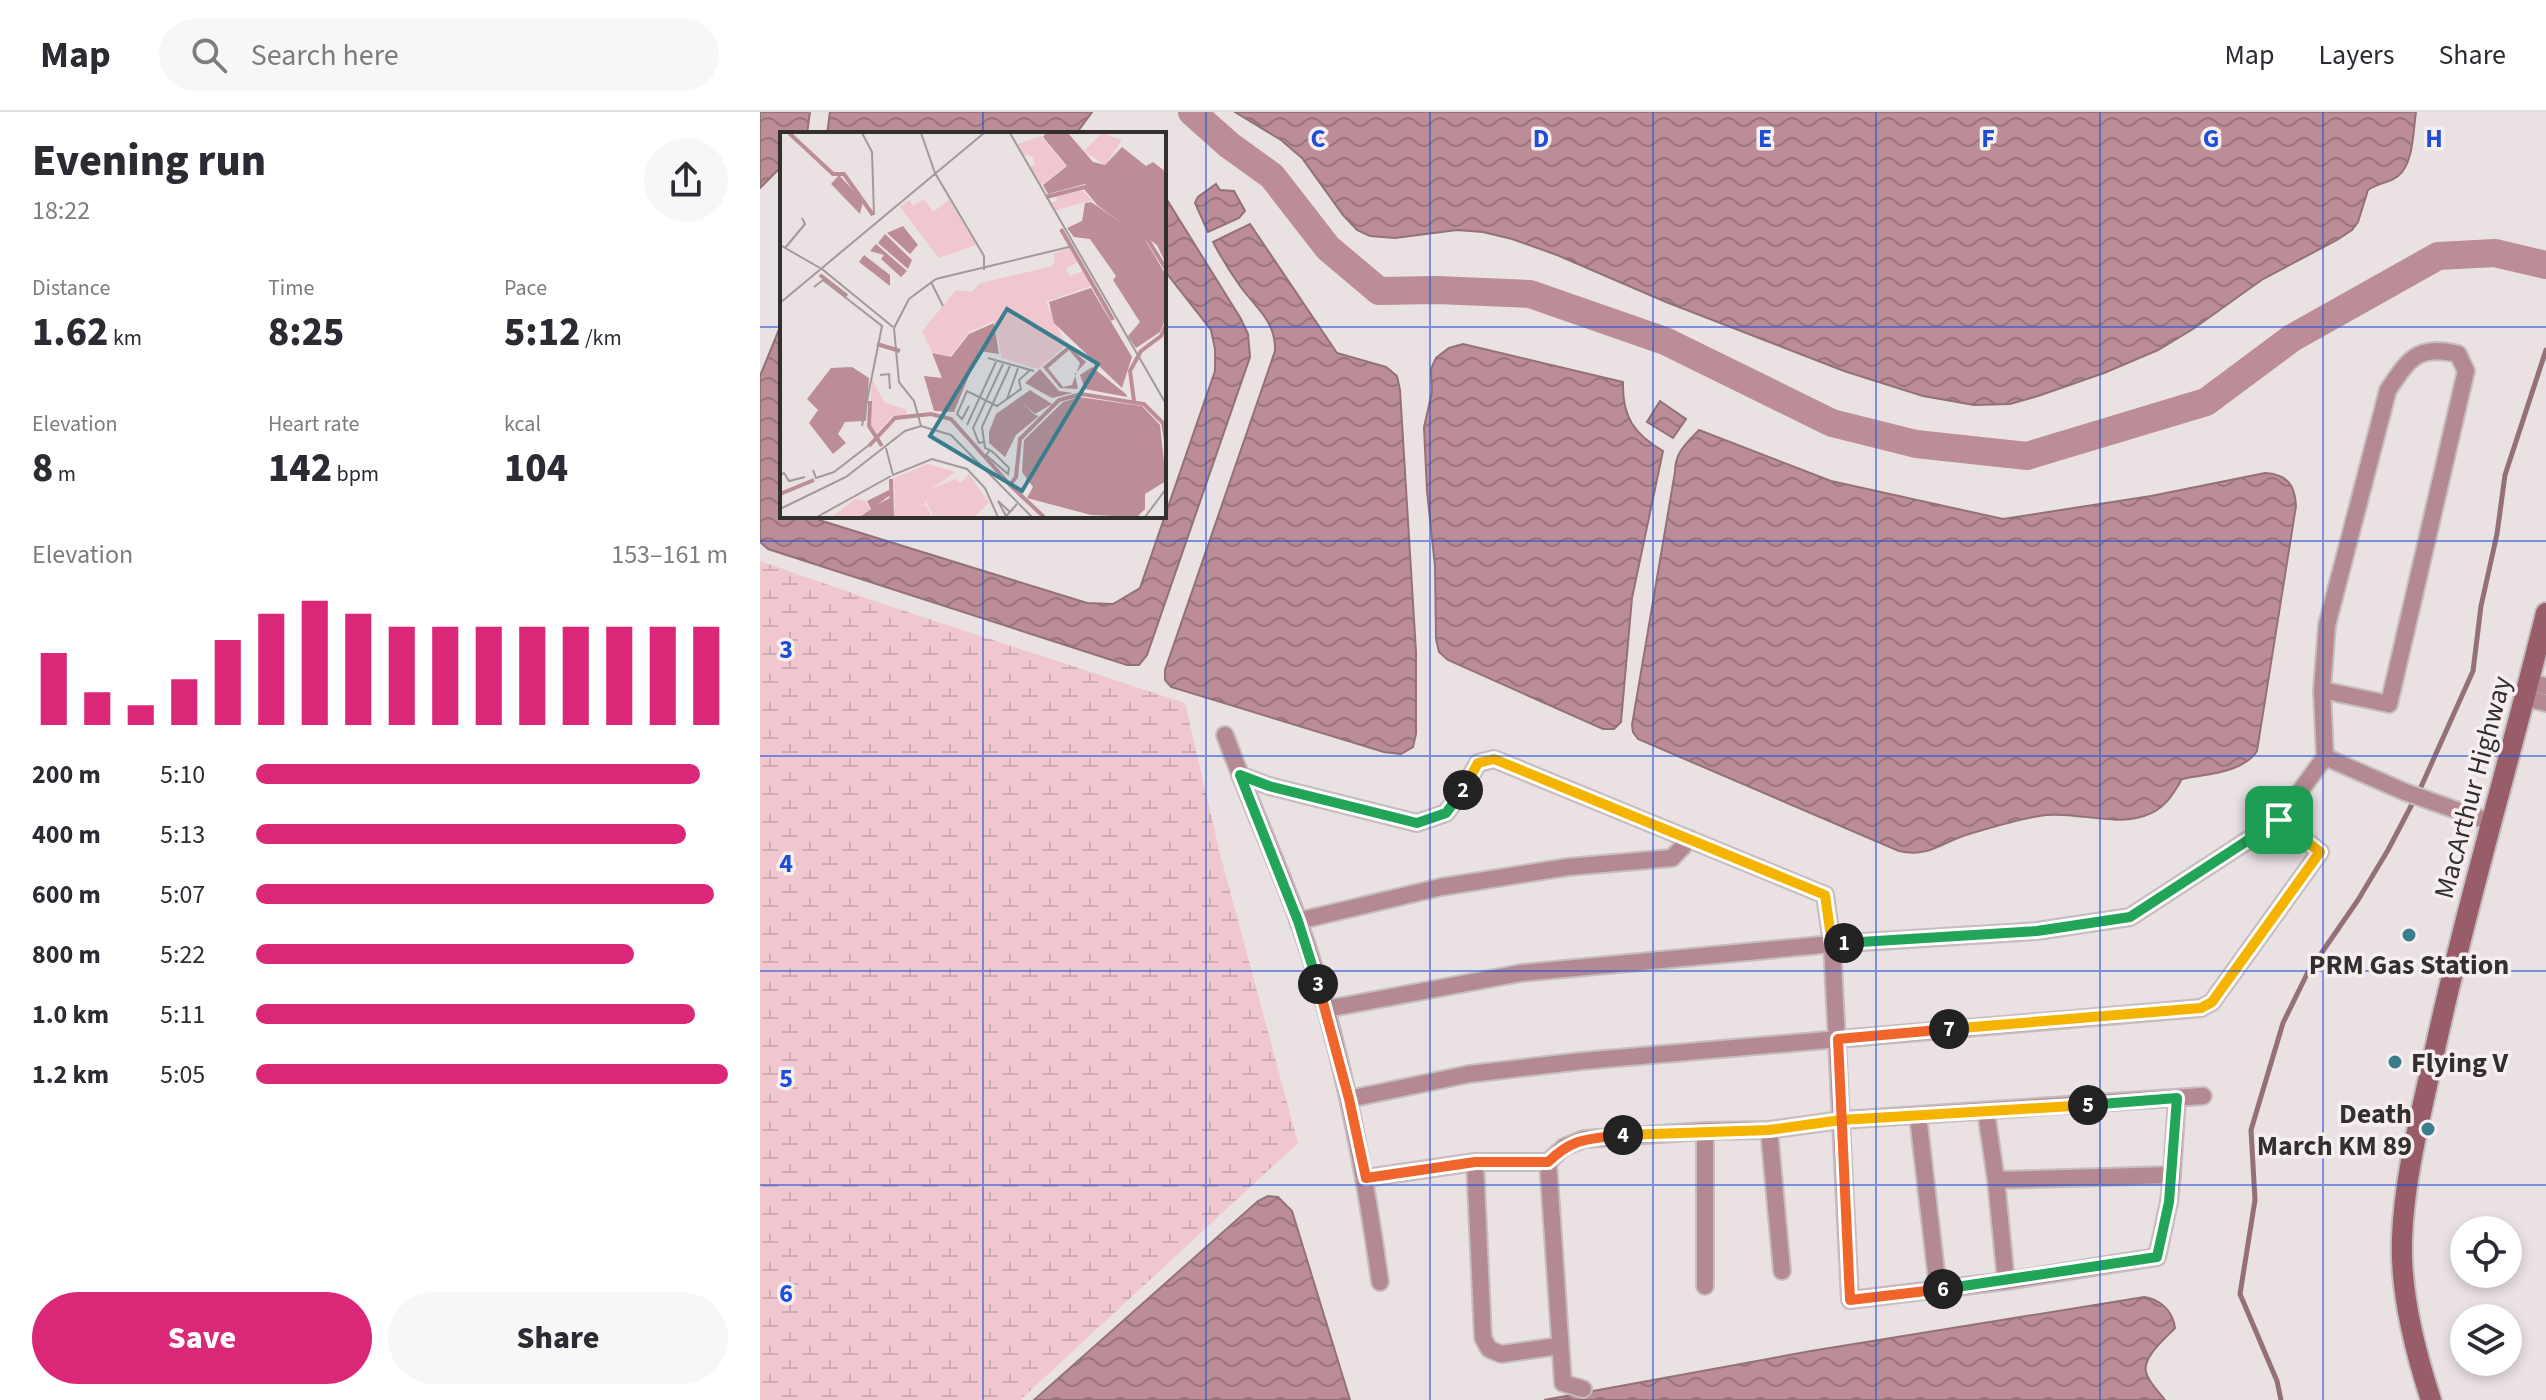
<!DOCTYPE html>
<meta charset="utf-8">
<style>
body{margin:0;font-family:"Source Sans 3",sans-serif;background:#f7f7f7;color:#2b2b33;height:100vh;display:flex;flex-direction:column;font-size:30px;white-space:nowrap}
*{box-sizing:border-box;margin:0}
p{font-size:26px;color:#7c7c81}
.icon{flex:none;width:44px;height:44px;fill:none;stroke:currentColor;stroke-width:2;stroke-linecap:round;stroke-linejoin:round}
.map{position:relative;flex:1;overflow:hidden}
.panel{display:flex;flex-direction:column;background:#fff;width:760px}
.panel>*{flex:none}
.controls{position:absolute;left:1690px;top:1104px;display:grid;gap:16px}
.controls a{display:grid;place-items:center;width:72px;height:72px;border-radius:50%;background:#fff;box-shadow:0 4px 12px #0003;font-size:40px}
.pin{position:absolute;display:grid;place-items:center;width:68px;height:68px;color:#fff;margin:-34px;border-radius:16px;box-shadow:0 4px 12px #0006}
.km{position:absolute;width:40px;height:40px;margin:-20px;border-radius:50%;background:#222;color:#fff;font-size:22px;line-height:40px;text-align:center}
.round{display:grid;place-items:center;flex:none;width:84px;height:84px;border-radius:42px;background:#f7f7f7}
.headline{display:flex;align-items:center;justify-content:space-between;height:136px;padding:0 32px}
h1{font-size:44px;font-weight:800;line-height:60px}
.stats{display:grid;grid-template-columns:repeat(3,1fr);gap:12px;height:136px;padding:8px 32px}
.stats div{display:grid;align-content:center}
.stats b{font-size:40px;font-weight:800}
.stats small{font-size:22px;font-weight:400}
.stats p{font-size:22px}
.chart{height:224px;padding:16px 32px}
.chart p{display:flex;justify-content:space-between}
.chart svg{width:100%;height:144px;margin-top:8px;stroke:#db2777;stroke-width:6}
.primary-button{display:flex;gap:16px;margin-top:auto;padding:16px 32px}
.primary-button a{flex:1;height:92px;border-radius:48px;background:#db2777;color:#fff;font-size:32px;font-weight:800;line-height:92px;text-align:center}
.primary-button a+a{background:#f7f7f7;color:#2b2b33}
ul{padding:0 32px;list-style:none;font-size:26px}
li{display:grid;grid-template-columns:128px 96px 1fr;align-items:center;height:60px}
li i{height:20px;border-radius:10px;background:#db2777}
header{display:flex;align-items:center;gap:48px;box-sizing:border-box;height:112px;padding:0 40px;background:#fff;border-bottom:2px solid #e1e1e2}
header strong{font-size:38px}
nav{display:flex;gap:44px;margin-inline-start:auto;font-size:28px}
.search{width:560px;height:72px;background:#f7f7f7;display:flex;align-items:center;gap:20px;box-sizing:border-box;padding:0 28px;border-radius:44px;color:#7c7c81;font-size:30px}
main{display:flex;flex:1;min-height:0}
.map>svg:first-child{display:block}
</style>
<header>
<strong>Map</strong>
<div class="search"><svg class="icon" aria-label="search" viewBox="0 0 24 24"><circle cx="10" cy="10" r="6"/><path d="M15 15l6 6"/></svg>Search here</div>
<nav><a>Map</a><a>Layers</a><a>Share</a></nav>
</header>
<main>
<section class="panel">
<div class="headline"><div><h1>Evening run</h1><p>18:22</p></div><a class="round"><svg class="icon" aria-label="share" viewBox="0 0 24 24"><path d="M12 15V3M7 8l5-5 5 5M5 13v7h14v-7"/></svg></a></div>
<div class="stats">
<div><p>Distance</p><b>1.62<small> km</small></b></div>
<div><p>Time</p><b>8:25</b></div>
<div><p>Pace</p><b>5:12<small> /km</small></b></div>
</div>
<div class="stats">
<div><p>Elevation</p><b>8<small> m</small></b></div>
<div><p>Heart rate</p><b>142<small> bpm</small></b></div>
<div><p>kcal</p><b>104</b></div>
</div>
<div class="chart"><p><span>Elevation</span>153–161 m</p>
<svg viewBox="0 0 160 44" preserveAspectRatio="none"><path d="M5 44V22M15 44V34M25 44V38M35 44V30M45 44V18M55 44V10M65 44V6M75 44V10M85 44V14M95 44V14M105 44V14M115 44V14M125 44V14M135 44V14M145 44V14M155 44V14"/></svg>
</div>
<ul>
<li><b>200 m</b>5:10<i style="width:94%"></i></li>
<li><b>400 m</b>5:13<i style="width:91%"></i></li>
<li><b>600 m</b>5:07<i style="width:97%"></i></li>
<li><b>800 m</b>5:22<i style="width:80%"></i></li>
<li><b>1.0 km</b>5:11<i style="width:93%"></i></li>
<li><b>1.2 km</b>5:05<i style="width:100%"></i></li>
</ul>
<div class="primary-button"><a>Save</a><a>Share</a></div>
</section>
<div class="map">
<svg width="1786" height="1288" viewBox="0 0 1786 1288">
<defs>
<pattern id="wetland-marsh" width="20" height="14" patternUnits="userSpaceOnUse" patternTransform="scale(2)"><rect width="20" height="14" fill="#f0c7ce"/><path d="M1 5h8M5 5V1M11 12h8M15 12V8" fill="none" stroke="#ceabb1"/></pattern>
<pattern id="water-waves" width="16" height="10" patternUnits="userSpaceOnUse" patternTransform="scale(2)"><rect width="16" height="10" fill="#bc8d96"/><path d="M0 5q4-4 8 0t8 0" fill="none" stroke="#99747b"/></pattern>
</defs>
<rect width="100%" height="100%" fill="#eae1e3"/>
<polygon fill="url(#wetland-marsh)" points="0,449 129,494 425,591 461,746 538,1031 260,1288 0,1288"/>
<g fill="url(#water-waves)" stroke="#937177" stroke-width="2">
<polygon points="0,0 50,0 47,22 22,22 22,54 0,76"/>
<polygon points="70,0 332,0 316,22 67,22"/>
<path d="M475,0H1656C1653,18 1654,51 1638,64C1630,71 1617,71 1608,78L1598,110L1592,118L1577,128L1503,167L1433,217L1398,238L1344,261L1278,284L1250,292L1214,293L1163,284L1084,259L906,190L797,143L752,127L723,120L697,118L635,126L610,124L597,118L583,103L542,46L521,28Z"/>
<polygon points="456,72 460,78 474,79 485,99 479,106 448,120 435,91 438,85"/>
<polygon points="404,83 481,207 488,222 490,245 387,543 379,553 367,553 8,437 0,430 0,264 22,210 22,404 55,404 59,408 327,491 353,492 380,476 455,259 455,237 451,218 404,158"/>
<path d="M490,112L577,241L626,255L637,264L640,278L656,540V622L653,635L641,642L624,640L411,575L405,568V558L515,239C516,209 496,196 480,174C470,160 461,145 453,130Z"/>
<path d="M703,232L863,270C862,305 874,322 903,339L872,486L861,610L854,617H843L688,548L679,540L676,527L675,454L667,379L664,315L672,280L671,257L676,246L689,236Z"/>
<polygon points="900,289 926,307 913,326 887,310"/>
<path d="M939,318L1071,369L1243,407L1391,384L1505,361C1527,362 1535,373 1536,394L1497,639C1483,661 1446,662 1422,667C1412,684 1404,698 1384,704C1354,714 1318,700 1286,703C1261,706 1233,715 1209,722C1182,730 1169,746 1139,739L878,627L873,620L872,613L915,360C915,340 926,332 939,318Z"/>
<polygon points="508,1084 518,1085 532,1099 590,1288 274,1288 498,1089"/>
<path d="M1384,1185C1400,1187 1413,1199 1415,1216C1406,1226 1382,1245 1386,1260C1388,1270 1399,1280 1405,1288H784L1051,1239Z"/>
</g>
<g fill="none" stroke-linecap="round" stroke-linejoin="round">
<polyline stroke="#937177" stroke-width="5" points="1521,1288 1517,1269 1480,1182 1495,1088 1491,1018 1523,911 1547,862 1598,788 1628,738 1661,675 1713,559 1721,494 1737,422 1745,363 1786,238"/>
<polyline stroke="#bc8d96" stroke-width="28" points="432,0 469,33 512,64 568,136 619,179 677,178 770,182 905,229 1072,311 1156,332 1267,344 1446,290 1532,226 1678,144 1735,141 1786,153"/>
<g stroke="#c5bdbf" stroke-width="20">
<g id="minor">
<polyline points="1769,571 1786,574"/>
<polyline points="1765,586 1786,591"/>
<path d="M465,623C488,686 516,747 539,810C580,928 603,1047 620,1170"/>
<polyline points="1565,645 1645,680 1730,710"/>
<polyline points="480,663 509,674 657,711 686,701 699,684 718,651 734,647 1065,783 1072,832 1090,1188 1246,1169 1397,1145 1409,1090 1412,1063 1236,1068"/>
<polyline points="538,809 681,775 808,755 912,746 930,727"/>
<path d="M566,897L761,861L1072,832L1277,819L1370,805L1519,708L1565,645L1562,578L1567,513L1628,278C1650,245 1658,233 1698,242L1706,259L1629,592L1562,578"/>
<polyline points="589,987 709,962 822,949 1441,896 1452,890 1560,740 1519,708"/>
<polyline points="1226,1000 1236,1068 1246,1169"/>
<polyline points="1158,1004 1178,1177"/>
<polyline points="1009,1018 1022,1159"/>
<polyline points="945,1019 945,1174"/>
<polyline points="715,1050 723,1226 729,1237 741,1242 799,1234"/>
<polyline points="788,1050 803,1271 823,1277"/>
<polyline points="1412,1063 1417,986"/>
<polyline points="606,1066 715,1050 788,1050 804,1035 824,1027 945,1019 1009,1018 1081,1008 1443,984"/>
</g>
</g>
<g stroke="#c5bdbf" stroke-width="24">
<path id="secondary" d="M1671,1288C1655,1239 1640,1179 1642,1127C1644,1065 1661,1003 1674,942C1706,794 1750,648 1786,501"/>
</g>
<use href="#minor" stroke="#b48991" stroke-width="16"/>
<use href="#secondary" stroke="#995d6a" stroke-width="20"/>
</g>
<g fill="none" stroke-linecap="round" stroke-linejoin="round">
<g stroke="#fff" stroke-width="16">
<polyline id="split-1" points="1084,831 1277,819 1370,805 1519,708"/>
</g>
<g stroke="#fff" stroke-width="16">
<polyline id="split-2" points="703,678 718,651 734,647 1065,783 1072,832 1084,831"/>
</g>
<g stroke="#fff" stroke-width="16">
<polyline id="split-3" points="558,872 538,809 480,663 509,674 657,711 686,701 703,678"/>
</g>
<g stroke="#fff" stroke-width="16">
<path id="split-4" d="M558,872L589,987L606,1066L715,1050H788C814,1025 829,1027 863,1023"/>
</g>
<g stroke="#fff" stroke-width="16">
<polyline id="split-5" points="863,1023 1009,1018 1081,1008 1328,993"/>
</g>
<g stroke="#fff" stroke-width="16">
<polyline id="split-6" points="1183,1177 1397,1145 1409,1090 1417,986 1328,993"/>
</g>
<g stroke="#fff" stroke-width="16">
<polyline id="split-7" points="1183,1177 1090,1188 1078,927 1189,917"/>
</g>
<g stroke="#fff" stroke-width="16">
<polyline id="split-8" points="1189,917 1441,896 1452,890 1560,740 1519,708"/>
</g>
<use href="#split-1" stroke="#22a559" stroke-width="10"/>
<use href="#split-2" stroke="#f5b400" stroke-width="10"/>
<use href="#split-3" stroke="#22a559" stroke-width="10"/>
<use href="#split-4" stroke="#f0652b" stroke-width="10"/>
<use href="#split-5" stroke="#f5b400" stroke-width="10"/>
<use href="#split-6" stroke="#22a559" stroke-width="10"/>
<use href="#split-7" stroke="#f0652b" stroke-width="10"/>
<use href="#split-8" stroke="#f5b400" stroke-width="10"/>
</g>
<path fill="none" stroke="#1d4ed8" stroke-width="2" stroke-opacity="0.55" d="M223,0V22M446,0V1288M670,0V1288M893,0V1288M1116,0V1288M1340,0V1288M1563,0V1288M0,215H22M404,215H1786M223,404V1288M0,429H1786M0,644H1786M0,859H1786M0,1073H1786"/>
<g fill="#3a7d8d" stroke="#f7eef0" stroke-width="3">
<circle cx="1649" cy="823" r="8"/>
<circle cx="1635" cy="950" r="8"/>
<circle cx="1668" cy="1017" r="8"/>
</g>
<g text-anchor="middle" stroke-width="7" stroke-linejoin="round" paint-order="stroke">
<g font-size="28" fill="#322f2f" stroke="#f7eef0">
<text transform="translate(1712 675) rotate(-75)" y="10">MacArthur Highway</text>
</g>
<g font-size="28" font-weight="bold" fill="#322f2f" stroke="#f7eef0">
<text x="1649" y="862">PRM Gas Station</text>
<text x="1651" y="960" text-anchor="start">Flying V</text>
<text x="1652" y="1011" text-anchor="end">Death<tspan x="1652" dy="32">March KM 89</tspan></text>
</g>
</g>
<g transform="translate(20 20)">
<rect width="386" height="386" fill="#eae1e3"/>
<path d="M92,248L105,271L125,277L127,282L111,285L97,302L89,291ZM148,332L175,340L154,355L144,372L115,378L114,346Z" fill="#f0c7ce"/>
<path d="M322,1L342,8L325,33L304,19ZM261,4L286,34L260,54L250,35L255,32L252,24L244,23L238,12ZM299,55L312,68L274,79L269,72L278,68L276,63ZM290,116L298,130L286,136L290,144L303,139L311,154L266,170L286,213L258,237L222,226L214,189L189,200L170,225L152,220L142,199L176,158L192,160L200,151L269,135L275,131L273,122ZM75,367L84,368L90,377L80,385H52ZM137,372L146,373L152,385H113L114,376Z" fill="#f0c7ce"/>
<path d="M144,67L153,80L169,68L196,113L159,126L120,75L129,68L133,74ZM189,342L209,371L194,385L153,384L146,369L154,356L175,347L181,351Z" fill="#f0c7ce"/>
<path d="M266,1H288L313,30L325,33L342,15L366,34L373,30L386,40V132L377,113L321,72L305,52L268,62L263,53L287,34L263,5ZM59,43L83,69L80,82L51,52ZM311,70L364,106L386,143V186L380,200L356,216L348,204L360,190L333,148L336,144L310,107L294,105L287,96L302,89L305,71ZM123,94L138,113L130,122L107,101ZM105,102L132,128L128,137L98,111ZM96,112L127,139L121,145L101,127L104,123L90,119ZM84,123L110,143V154L79,130ZM311,156L352,225L342,256L274,191L269,170ZM214,191L219,222L199,219L174,280L154,279L144,244L162,246L152,221L171,225L189,202ZM288,214L306,230L295,242L298,257L280,256L263,235ZM289,218L300,231L292,253L283,255L268,236ZM72,235L89,246L86,289L65,290L58,302L66,311L53,322L29,291L38,278L27,267L51,236ZM312,235L346,262L347,265L305,257L300,243ZM260,237L279,259L293,261L272,266L245,251ZM250,258L272,272L255,282L240,269L255,283L259,284L236,303L225,325L209,311V300L216,282ZM299,265L362,274L380,293L386,349L365,362V377L357,385L311,383L247,366L253,355L242,340L244,308L283,270ZM109,358L112,362L98,372L112,365L111,385H80L91,377L87,369Z" fill="#bc8d96" fill-rule="evenodd"/>
<path fill="none" stroke="#bc8d96" stroke-width="4" d="M9,1L53,42H64L93,83M266,65L305,55L319,72L368,108L386,137M281,97L333,188M40,143L67,164M97,212L120,219M90,269L89,294L102,314M354,269L350,239L361,219L381,204L386,193M89,314L115,286L151,282L171,287L230,353M111,347L112,385M0,362L34,348M264,385L230,353L236,345L240,307L279,268L301,262L364,272L383,291L386,309"/>
<path fill="none" stroke="#a09a9b" stroke-width="2" d="M82,1L92,20L94,83M141,1L155,41L204,124V138M230,1L386,272M0,113L40,136M5,116L25,92L22,86M42,137L113,195M151,150L163,174M34,155L43,148L102,194L82,294M0,171L204,1M114,196L129,167L156,147L293,114M114,196L119,250L134,269L141,294M208,226L254,239M100,243L109,242L110,257M227,267L238,236M189,274L182,287L177,282L187,259L217,274L241,257L239,248L250,238M187,293L216,230M203,310L199,311L193,296L223,232M106,316L113,343L152,327L187,337L205,356L218,385M210,318L206,323L228,342L229,336L215,322L210,318L205,316L202,295L230,234M33,338L36,346L54,340L89,313M0,343L4,341L9,349L25,345M0,377L66,345L125,299L141,294L171,303L252,385M230,380L218,369L226,384L230,380L237,372M37,385L111,344M365,385L386,357"/>
<path fill="#3a7d8d" fill-opacity="0.15" stroke="#3a7d8d" stroke-width="4" d="M227,177L318,232L242,359L150,304Z"/>
<rect width="386" height="386" fill="none" stroke="#322f2f" stroke-width="4"/>
</g>
<g font-size="26" text-anchor="middle" font-weight="bold" fill="#1d4ed8" stroke="#f7eef0" stroke-width="7" stroke-linejoin="round" paint-order="stroke">
<text x="558" y="35">C</text>
<text x="781" y="35">D</text>
<text x="1005" y="35">E</text>
<text x="1228" y="35">F</text>
<text x="1451" y="35">G</text>
<text x="1674" y="35">H</text>
<text x="26" y="546">3</text>
<text x="26" y="760">4</text>
<text x="26" y="975">5</text>
<text x="26" y="1190">6</text>
</g>
</svg>
<div class="controls">
<a><svg class="icon" aria-label="locate" viewBox="0 0 24 24"><circle cx="12" cy="12" r="6"/><path d="M12 2v4M12 18v4M2 12h4M18 12h4"/></svg></a>
<a><svg class="icon" aria-label="layers" viewBox="0 0 24 24"><path d="M12 4l9 5-9 5-9-5zM3 14l9 5 9-5"/></svg></a>
</div>
<div class="pin" style="left:1519px;top:708px;background:#1e9e55"><svg class="icon" aria-label="arrive" viewBox="0 0 24 24"><path d="M6 21V4h12l-3 4 3 4H6"/></svg></div>
<b class="km" style="left:1084px;top:831px">1</b>
<b class="km" style="left:703px;top:678px">2</b>
<b class="km" style="left:558px;top:872px">3</b>
<b class="km" style="left:863px;top:1023px">4</b>
<b class="km" style="left:1328px;top:993px">5</b>
<b class="km" style="left:1183px;top:1177px">6</b>
<b class="km" style="left:1189px;top:917px">7</b>
</div>
</main>
